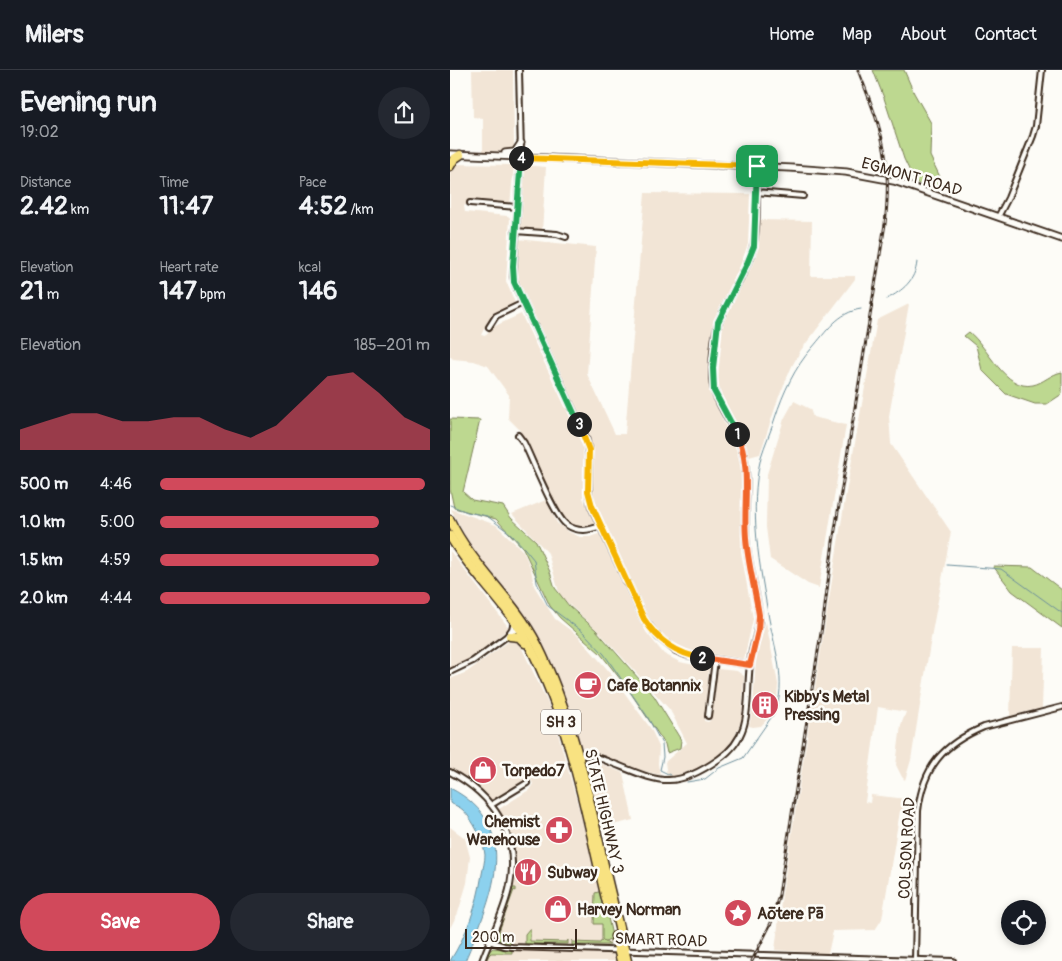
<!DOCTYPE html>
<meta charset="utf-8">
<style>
body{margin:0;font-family:Pangolin,sans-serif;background:#242831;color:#f1f3f6;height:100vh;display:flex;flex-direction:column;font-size:19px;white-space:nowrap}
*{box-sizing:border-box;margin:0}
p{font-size:16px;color:#9ea1a6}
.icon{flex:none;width:28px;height:28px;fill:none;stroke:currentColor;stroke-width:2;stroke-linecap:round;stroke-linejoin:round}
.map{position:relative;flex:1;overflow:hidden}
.side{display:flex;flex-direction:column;background:#171b24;width:450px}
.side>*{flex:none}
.controls{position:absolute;left:551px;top:830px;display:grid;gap:10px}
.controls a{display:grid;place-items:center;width:45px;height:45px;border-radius:50%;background:#171b24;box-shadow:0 2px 8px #0003;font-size:25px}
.scale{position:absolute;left:15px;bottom:12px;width:112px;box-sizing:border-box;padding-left:5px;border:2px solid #3b2a1e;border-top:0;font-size:14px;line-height:18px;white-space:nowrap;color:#3b2a1e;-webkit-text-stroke:4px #fdfcf7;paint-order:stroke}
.pin{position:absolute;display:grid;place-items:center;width:42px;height:42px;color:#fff;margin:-21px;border-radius:10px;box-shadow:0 2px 8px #0006}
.km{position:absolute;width:25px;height:25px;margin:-12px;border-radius:50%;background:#222;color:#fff;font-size:14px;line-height:25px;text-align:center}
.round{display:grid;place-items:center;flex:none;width:52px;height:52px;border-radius:26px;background:#242831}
.head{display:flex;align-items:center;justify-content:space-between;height:85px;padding:0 20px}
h1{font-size:28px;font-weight:700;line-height:38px}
.figures{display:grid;grid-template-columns:repeat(3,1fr);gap:8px;height:85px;padding:5px 20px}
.figures div{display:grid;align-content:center}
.figures b{font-size:25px;font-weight:700}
.figures small{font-size:14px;font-weight:400}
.figures p{font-size:14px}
.chart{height:140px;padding:10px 20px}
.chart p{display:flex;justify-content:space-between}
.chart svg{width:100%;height:90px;margin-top:5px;fill:#d1495b;opacity:.7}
.button{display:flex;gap:10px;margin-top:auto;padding:10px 20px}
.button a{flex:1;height:58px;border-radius:30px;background:#d1495b;color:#fff;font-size:20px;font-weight:700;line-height:58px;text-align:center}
.button a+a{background:#242831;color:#f1f3f6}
ul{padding:0 20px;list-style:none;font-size:16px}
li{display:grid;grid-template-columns:80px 60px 1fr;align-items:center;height:38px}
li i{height:12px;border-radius:6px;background:#d1495b}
header{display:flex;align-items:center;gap:30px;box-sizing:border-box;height:70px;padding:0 25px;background:#171b24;border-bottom:1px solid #363941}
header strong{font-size:24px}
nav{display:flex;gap:28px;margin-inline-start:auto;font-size:18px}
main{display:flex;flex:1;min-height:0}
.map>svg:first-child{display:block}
</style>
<header>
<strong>Milers</strong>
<nav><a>Home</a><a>Map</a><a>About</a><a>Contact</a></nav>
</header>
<main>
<section class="side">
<div class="head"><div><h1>Evening run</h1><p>19:02</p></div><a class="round"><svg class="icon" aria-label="share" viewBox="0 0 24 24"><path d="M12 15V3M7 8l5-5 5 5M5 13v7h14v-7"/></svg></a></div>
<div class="figures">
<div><p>Distance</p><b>2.42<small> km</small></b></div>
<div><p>Time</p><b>11:47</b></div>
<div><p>Pace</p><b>4:52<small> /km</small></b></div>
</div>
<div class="figures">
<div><p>Elevation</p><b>21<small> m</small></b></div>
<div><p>Heart rate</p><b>147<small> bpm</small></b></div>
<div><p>kcal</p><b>146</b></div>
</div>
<div class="chart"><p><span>Elevation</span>185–201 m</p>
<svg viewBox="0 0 160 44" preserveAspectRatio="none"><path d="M0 44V34L10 30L20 26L30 26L40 30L50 30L60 28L70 28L80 34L90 38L100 32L110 20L120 8L130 6L140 16L150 28L160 34V44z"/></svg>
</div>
<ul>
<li><b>500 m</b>4:46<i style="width:98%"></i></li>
<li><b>1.0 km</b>5:00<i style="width:81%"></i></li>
<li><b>1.5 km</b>4:59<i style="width:81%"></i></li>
<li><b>2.0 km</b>4:44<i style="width:100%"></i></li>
</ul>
<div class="button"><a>Save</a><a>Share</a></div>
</section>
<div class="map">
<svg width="612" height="891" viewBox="0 0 612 891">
<rect width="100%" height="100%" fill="#fdfcf7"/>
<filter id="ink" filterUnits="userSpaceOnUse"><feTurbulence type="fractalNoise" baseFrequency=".02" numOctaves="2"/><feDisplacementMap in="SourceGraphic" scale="10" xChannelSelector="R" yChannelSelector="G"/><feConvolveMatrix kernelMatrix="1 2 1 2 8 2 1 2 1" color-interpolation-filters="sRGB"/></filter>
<g filter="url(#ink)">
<g fill="#f2e5d6">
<polygon points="22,0 63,0 64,79 62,82 33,81 33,48 23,47"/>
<polygon points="0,94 64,95 60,135 18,133 14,136 15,142 58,146 60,148 56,211 67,238 37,253 31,265 35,266 41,258 71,244 133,374 133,428 147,456 143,457 131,459 121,457 110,446 69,359 58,348 59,325 38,296 24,291 3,289 0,286"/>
<polygon points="73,95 96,97 92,162 68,161"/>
<polygon points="195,123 300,124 298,174 289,199 264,251 260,309 263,329 287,381 293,403 291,482 303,549 294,589 275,591 257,590 225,580 204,559 197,547 142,427 141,373 67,221 64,208 67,169 146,177 137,304 165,364 175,364"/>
<polygon points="309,150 362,151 361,206 405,206 405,209 351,280 342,296 328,329 310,384 299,387 293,371 270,322 268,308 273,252 306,187"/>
<polygon points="459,234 439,346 441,374 501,462 482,562 461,690 455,710 452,707 446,695 451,655 456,642 428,637 415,732 420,733 421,725 466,730 464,743 450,741 432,849 425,860 383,861 378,884 325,880 332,824 396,423 427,250"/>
<polygon points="344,331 360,339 363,347 396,355 369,518 358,514 320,489 316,457 317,404 334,349"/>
<polygon points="96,430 107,453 119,462 130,467 140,467 151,463 196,562 214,584 230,592 258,598 259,600 254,651 258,652 261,650 268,599 287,601 294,606 292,649 281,676 265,689 252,697 222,707 217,706 215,692 237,673 220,640 150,563 110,526 98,483 62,444"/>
<polygon points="1,439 46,455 73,481 81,499 84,516 105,549 127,565 157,599 201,659 209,677 208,694 210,705 177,697 140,683 130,675 102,602 25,485"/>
<polygon points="0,481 59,558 19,592 0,600"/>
<polygon points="316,552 328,614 327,631 320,646 311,656 303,657 299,656 303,638 306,584"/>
<polygon points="66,566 102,642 152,821 163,870 162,873 158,876 56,874 49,870 46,865 62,818 62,799 58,767 48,741 49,739 79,720 83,714 81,710 77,711 42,731 20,712 0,701 0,609 17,602"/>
<polygon points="562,578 594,578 592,638 560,646"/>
<polygon points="143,690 173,703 183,750 151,758 137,691"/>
<polygon points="0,757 15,768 20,787 17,813 8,843 0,858"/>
<polygon points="43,878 161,883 166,885 168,891 35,891 37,883"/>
</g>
<g fill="#bdd890" stroke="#7c8157">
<polygon points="423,0 454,0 464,23 481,53 480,86 490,107 490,114 482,125 464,110 454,89 434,28"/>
<path d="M519,262C538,277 555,321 583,315C593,313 601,304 612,302V324L597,334H585L556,324L532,300L526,276L514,266Z"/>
<polygon points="0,349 30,350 13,422 22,430 53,436 61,448 86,471 100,502 105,518 119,536 146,560 204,626 231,670 230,678 217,683 215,674 178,619 150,583 110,548 100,536 73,478 46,449 4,438 0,419"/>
<polygon points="543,496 582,497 612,520 612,558 562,521"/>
<polygon points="62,818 66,818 66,821 64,820 49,861 51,862 50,864 54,867 57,866 56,868 59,870 61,870 60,874 53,873 48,869 46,862"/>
<polygon points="152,821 163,870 161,873 159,869 156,871 152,870 152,854 144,854 145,823"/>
<polygon points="80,858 80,871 117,872 118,870 118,874 75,874 75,864"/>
<polygon points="122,870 123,872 150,873 152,870 160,875 122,875"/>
<polygon points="43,878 62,880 62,883 41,883 39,885 36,891 35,891 38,882"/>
</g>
<path fill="#8cd1ee" stroke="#6c8e9b" d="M0,718C76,757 40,831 15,891H0C17,864 27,836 32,804C33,798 35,791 35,785C34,771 23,750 13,740C10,737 4,735 0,733Z"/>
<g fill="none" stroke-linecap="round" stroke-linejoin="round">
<g stroke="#6c8e9b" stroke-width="1">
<path d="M437,229C453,220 465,211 467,192"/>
<polyline points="0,435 17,442 37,446 61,464 75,479 84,490 87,513 98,536 133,562 154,584 197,646 212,674 213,687 210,700 220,705"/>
<polyline points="497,495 551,499 612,543"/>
<path d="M237,712L255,709L269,698L293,688L325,642C337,613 325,579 319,549C310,496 298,441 311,387C315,374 321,361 325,348C333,323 345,297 362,278C376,262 388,242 411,239"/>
</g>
<g stroke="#3b2a1e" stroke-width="8">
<g id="street">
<path d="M69,0L71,84L63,207L67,219L136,368C143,391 135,414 141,436L194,549L208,567L226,581L236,585L300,595"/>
<polyline points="306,122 353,126"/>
<polyline points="20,133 67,137"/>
<polyline points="548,147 558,128 583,66 586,56 592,0"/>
<polyline points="65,161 107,164 116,167"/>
<polyline points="39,257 46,246 73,233"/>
<path d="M68,365L74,373C82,389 105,448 117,455C129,463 139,460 151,456"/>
<polyline points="57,566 62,559 64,551"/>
<polyline points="0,602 23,591 68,558"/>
<polyline points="258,646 265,590"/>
<path d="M128,687C139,683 146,687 157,691C206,710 221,723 269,689C307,663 294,625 301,587C303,573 310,559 309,545C306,518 297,492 296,465C294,438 300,410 293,383C288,358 263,333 262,309C262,291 263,268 269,251C278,227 295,206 302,181C309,159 306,120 307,96"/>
<path d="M0,702C43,725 70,764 60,815C55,841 41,866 32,891"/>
<polyline points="41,735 77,713"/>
<polyline points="39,871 54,876 62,877 503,891"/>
<path d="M465,890L468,741C473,697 493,674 534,657L612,637"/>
</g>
</g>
<g stroke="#3b2a1e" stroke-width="9">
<g id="secondary">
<polyline points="55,83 65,82 71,73"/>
<polyline points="0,84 341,98 396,102 444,111 612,169"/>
</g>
</g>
<g stroke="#3b2a1e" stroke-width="11">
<g id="highway">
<polyline points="0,96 4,89 10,85"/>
<path d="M0,450C22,496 64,529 87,574C121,642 137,718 153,791C161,825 169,858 177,891"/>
<path d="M0,466C22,505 58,534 78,573C121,654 136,746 157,833"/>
<polyline points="60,566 69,567 75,573"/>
<polyline points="165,866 171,891"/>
</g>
</g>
<use href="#street" stroke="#fdfcf7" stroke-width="4"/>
<use href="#secondary" stroke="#fdfcf7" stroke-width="5.5"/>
<use href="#highway" stroke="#f8e281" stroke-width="8"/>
<g stroke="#3b2a1e" stroke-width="3">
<path id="rail" d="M302,891L321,853L329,825L374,544L383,472L435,154C437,137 438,121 437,104C436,68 421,33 408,0"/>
</g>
<use href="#rail" stroke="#fdfcf7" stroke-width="1" stroke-dasharray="4" stroke-linecap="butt"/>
</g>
</g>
<g fill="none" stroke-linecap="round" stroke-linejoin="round" filter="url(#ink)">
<g stroke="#fff" stroke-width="10">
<polyline id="split-1" points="287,364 264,321 263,298 268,252 296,196 304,176 307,96"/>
</g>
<g stroke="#fff" stroke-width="10">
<path id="split-2" d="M252,588L300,595L308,561L309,545C305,519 298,494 296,468C293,433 302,397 287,364"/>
</g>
<g stroke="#fff" stroke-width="10">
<path id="split-3" d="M129,354L139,380L138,421L142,436L194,549C208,571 227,584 252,588"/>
</g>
<g stroke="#fff" stroke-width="10">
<polyline id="split-4" points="71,88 63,196 64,212 129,354"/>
</g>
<g stroke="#fff" stroke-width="10">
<polyline id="split-5" points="71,88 307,96"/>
</g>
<use href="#split-1" stroke="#22a559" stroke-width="6"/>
<use href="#split-2" stroke="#f0652b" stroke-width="6"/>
<use href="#split-3" stroke="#f5b400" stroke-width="6"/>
<use href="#split-4" stroke="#22a559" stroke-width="6"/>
<use href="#split-5" stroke="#f5b400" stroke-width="6"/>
</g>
<defs>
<g id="cafe-disc" transform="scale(1.4375)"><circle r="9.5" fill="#d1495b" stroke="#fdfcf7"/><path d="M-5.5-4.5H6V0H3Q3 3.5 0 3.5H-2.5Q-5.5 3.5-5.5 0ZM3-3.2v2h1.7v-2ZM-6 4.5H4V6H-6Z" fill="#fff"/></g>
<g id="building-disc" transform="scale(1.4375)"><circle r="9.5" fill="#d1495b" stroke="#fdfcf7"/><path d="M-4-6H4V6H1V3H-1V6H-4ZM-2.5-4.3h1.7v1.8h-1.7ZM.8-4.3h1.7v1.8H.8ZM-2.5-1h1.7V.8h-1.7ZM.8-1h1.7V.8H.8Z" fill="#fff"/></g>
<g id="shop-disc" transform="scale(1.4375)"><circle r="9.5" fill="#d1495b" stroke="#fdfcf7"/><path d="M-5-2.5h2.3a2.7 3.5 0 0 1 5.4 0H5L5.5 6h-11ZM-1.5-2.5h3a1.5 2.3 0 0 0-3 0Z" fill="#fff"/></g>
<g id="pharmacy-disc" transform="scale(1.4375)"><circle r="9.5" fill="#d1495b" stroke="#fdfcf7"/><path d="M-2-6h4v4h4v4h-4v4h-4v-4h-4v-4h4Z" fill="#fff"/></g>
<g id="restaurant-disc" transform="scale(1.4375)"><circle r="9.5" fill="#d1495b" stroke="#fdfcf7"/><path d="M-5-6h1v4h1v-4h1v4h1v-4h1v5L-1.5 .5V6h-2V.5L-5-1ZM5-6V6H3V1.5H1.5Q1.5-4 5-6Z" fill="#fff"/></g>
<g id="sight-disc" transform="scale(1.4375)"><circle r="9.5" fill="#d1495b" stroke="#fdfcf7"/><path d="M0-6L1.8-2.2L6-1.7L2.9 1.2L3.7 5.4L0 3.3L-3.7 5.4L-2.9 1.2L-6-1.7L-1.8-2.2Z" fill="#fff"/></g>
</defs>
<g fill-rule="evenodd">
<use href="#cafe-disc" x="138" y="615"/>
<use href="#building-disc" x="315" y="635"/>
<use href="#shop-disc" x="33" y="700"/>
<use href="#pharmacy-disc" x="109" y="760"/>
<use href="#restaurant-disc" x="78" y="802"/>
<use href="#shop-disc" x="108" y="839"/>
<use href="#sight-disc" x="288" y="843"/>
</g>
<g text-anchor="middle" stroke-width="5" stroke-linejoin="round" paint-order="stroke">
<rect fill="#fdfcf7" stroke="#75695f" stroke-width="1" x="91" y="639.5" width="40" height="25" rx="4"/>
<g font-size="15" font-weight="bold" fill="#3b2a1e">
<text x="111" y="657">SH 3</text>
</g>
<g font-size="16" fill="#3b2a1e" stroke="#fdfcf7">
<text transform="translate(462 106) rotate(16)" y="6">EGMONT ROAD</text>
<text transform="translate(155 741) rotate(77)" y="6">STATE HIGHWAY 3</text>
<text transform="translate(456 778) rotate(-87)" y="6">COLSON ROAD</text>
<text transform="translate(211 869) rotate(2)" y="6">SMART ROAD</text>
</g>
<g font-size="16" font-weight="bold" fill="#3b2a1e" stroke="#fdfcf7" text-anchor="start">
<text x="157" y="621">Cafe Botannix</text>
<text x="334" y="632">Kibby's Metal<tspan x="334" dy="18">Pressing</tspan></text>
<text x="52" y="706">Torpedo7</text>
<text x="90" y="757" text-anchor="end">Chemist<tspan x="90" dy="18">Warehouse</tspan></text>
<text x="97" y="808">Subway</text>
<text x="127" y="845">Harvey Norman</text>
<text x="307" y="849">Aōtere Pā</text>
</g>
</g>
</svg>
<div class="controls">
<a><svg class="icon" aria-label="locate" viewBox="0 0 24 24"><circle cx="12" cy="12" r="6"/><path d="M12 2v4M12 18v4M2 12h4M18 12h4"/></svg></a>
</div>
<div class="scale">200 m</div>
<div class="pin" style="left:307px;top:96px;background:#1e9e55"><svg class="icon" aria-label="arrive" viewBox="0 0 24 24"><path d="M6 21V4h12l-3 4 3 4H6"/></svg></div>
<b class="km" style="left:287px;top:364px">1</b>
<b class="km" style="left:252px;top:588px">2</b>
<b class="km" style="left:129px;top:354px">3</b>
<b class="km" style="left:71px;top:88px">4</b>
</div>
</main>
